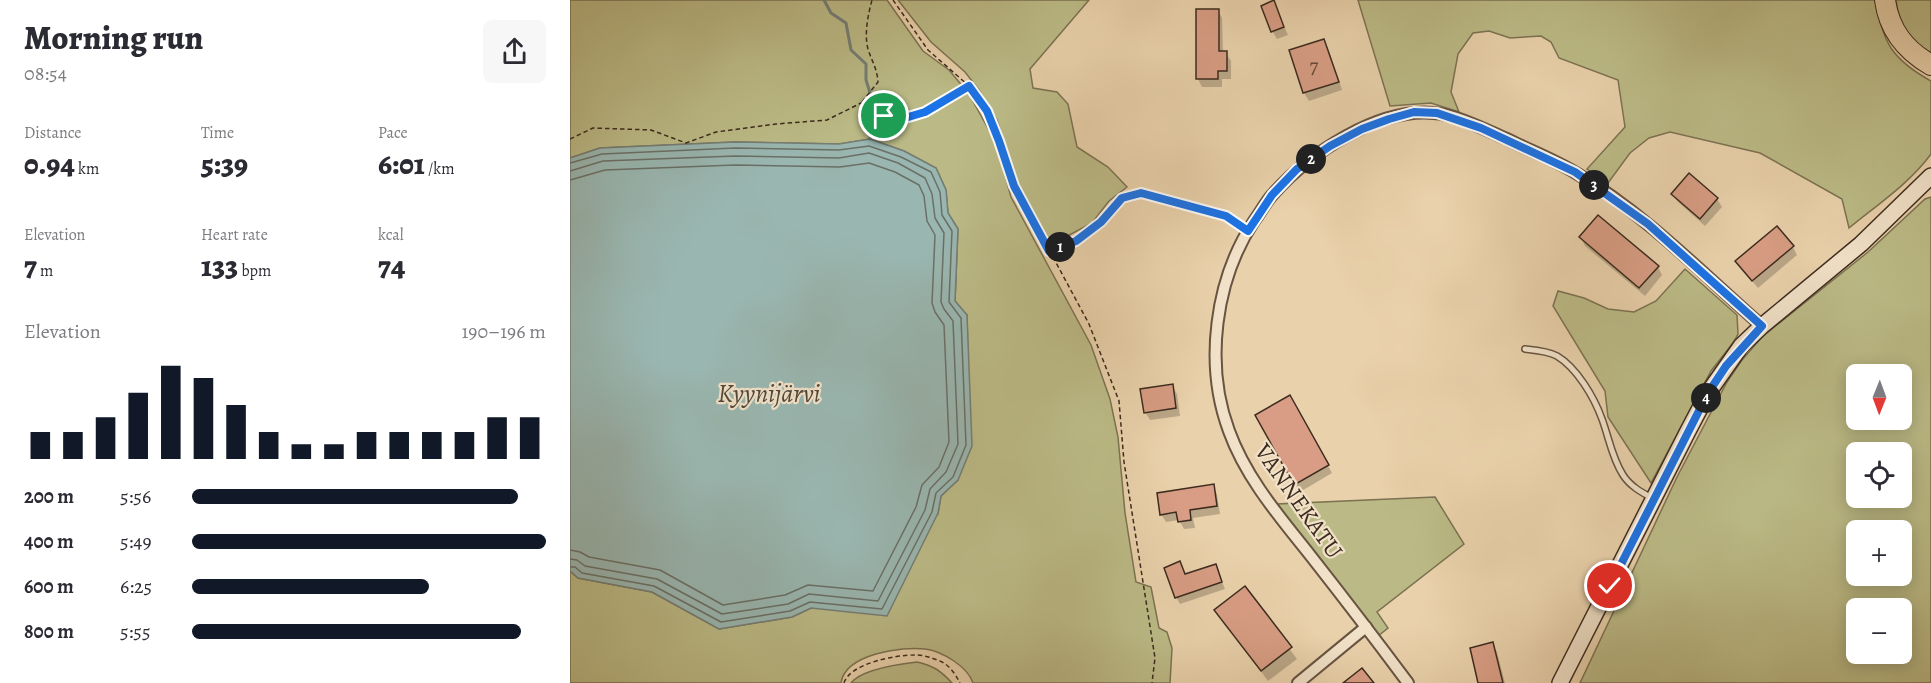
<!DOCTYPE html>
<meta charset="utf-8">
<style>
body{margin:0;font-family:Alegreya,serif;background:#f7f7f7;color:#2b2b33;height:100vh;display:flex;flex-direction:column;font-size:22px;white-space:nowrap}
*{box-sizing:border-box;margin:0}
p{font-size:20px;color:#7c7c81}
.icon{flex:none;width:33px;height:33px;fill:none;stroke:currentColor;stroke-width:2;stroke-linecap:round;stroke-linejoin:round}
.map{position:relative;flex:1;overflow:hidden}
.side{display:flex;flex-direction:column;background:#fff;width:570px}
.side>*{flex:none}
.needle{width:39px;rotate:181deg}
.fabs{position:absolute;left:1276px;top:364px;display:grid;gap:12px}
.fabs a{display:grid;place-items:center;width:66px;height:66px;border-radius:9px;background:#fff;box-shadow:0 3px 15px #0003;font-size:30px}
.pin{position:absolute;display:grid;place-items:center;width:51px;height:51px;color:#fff;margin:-26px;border:3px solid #fff;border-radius:50%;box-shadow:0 2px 6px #0007}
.km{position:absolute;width:30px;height:30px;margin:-15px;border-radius:50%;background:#222;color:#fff;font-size:16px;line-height:30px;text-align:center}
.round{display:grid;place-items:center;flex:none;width:63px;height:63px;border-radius:9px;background:#f7f7f7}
.overview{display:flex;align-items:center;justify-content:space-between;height:102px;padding:0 24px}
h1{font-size:33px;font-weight:800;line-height:45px}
.figures{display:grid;grid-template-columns:repeat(3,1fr);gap:9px;height:102px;padding:6px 24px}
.figures div{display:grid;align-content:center}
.figures b{font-size:30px;font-weight:800}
.figures small{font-size:16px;font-weight:400}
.figures p{font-size:16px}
.chart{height:168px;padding:12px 24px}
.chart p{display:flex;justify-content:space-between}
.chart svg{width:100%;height:108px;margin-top:6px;stroke:#111827;stroke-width:6}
ul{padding:0 24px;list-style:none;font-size:20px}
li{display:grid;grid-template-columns:96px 72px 1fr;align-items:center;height:45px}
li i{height:15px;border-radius:8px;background:#111827}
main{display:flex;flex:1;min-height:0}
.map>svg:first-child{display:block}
</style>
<main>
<section class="side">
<div class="overview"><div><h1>Morning run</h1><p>08:54</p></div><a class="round"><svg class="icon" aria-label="share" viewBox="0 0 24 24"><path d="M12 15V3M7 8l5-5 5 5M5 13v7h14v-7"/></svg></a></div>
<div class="figures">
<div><p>Distance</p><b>0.94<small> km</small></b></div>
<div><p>Time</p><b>5:39</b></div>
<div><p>Pace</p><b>6:01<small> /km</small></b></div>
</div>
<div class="figures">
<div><p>Elevation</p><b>7<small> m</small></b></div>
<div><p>Heart rate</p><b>133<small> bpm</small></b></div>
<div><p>kcal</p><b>74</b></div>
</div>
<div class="chart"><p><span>Elevation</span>190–196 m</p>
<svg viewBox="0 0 160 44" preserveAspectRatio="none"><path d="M5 44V33M15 44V33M25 44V27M35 44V17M45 44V6M55 44V11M65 44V22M75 44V33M85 44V38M95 44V38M105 44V33M115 44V33M125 44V33M135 44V33M145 44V27M155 44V27"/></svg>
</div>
<ul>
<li><b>200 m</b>5:56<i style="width:92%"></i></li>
<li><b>400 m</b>5:49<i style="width:100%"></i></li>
<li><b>600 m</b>6:25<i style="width:67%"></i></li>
<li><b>800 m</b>5:55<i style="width:93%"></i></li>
</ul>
</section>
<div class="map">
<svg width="1361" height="683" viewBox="0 0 1361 683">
<rect width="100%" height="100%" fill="#e9d1ab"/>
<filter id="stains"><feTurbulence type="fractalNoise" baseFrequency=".00333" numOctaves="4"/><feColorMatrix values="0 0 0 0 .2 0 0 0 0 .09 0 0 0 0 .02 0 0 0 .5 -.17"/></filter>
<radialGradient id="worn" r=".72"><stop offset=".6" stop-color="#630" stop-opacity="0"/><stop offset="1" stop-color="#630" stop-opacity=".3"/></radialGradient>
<g fill="#bbba86" stroke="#7c7252" stroke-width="1.5" fill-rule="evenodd">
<path d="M0,0H317L353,51L379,70L399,94L426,143L441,197L521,345L540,399L548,437L555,513L566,582L581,587L589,628L597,632L602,648L600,683H403C398,667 372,651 355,649C332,646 275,654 271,683H0V571L8,578L82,592L149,629L222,617L241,608L368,514L371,496L388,480L398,358L397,315L385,301L388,229L378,213L376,190L366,168L334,151L300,139L269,144L165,142L30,148L0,158Z"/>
<polygon points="328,0 519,0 460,69 463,88 487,92 498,104 507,147 538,167 557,187 539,201 522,223 490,240 478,241 452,198 427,120 409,90 395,72 361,42"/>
<path d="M788,0H1306C1312,43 1323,60 1361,81V154C1340,183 1307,205 1279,228L1272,199L1190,153L1100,132L1079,138L1060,153L1038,183L1017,169L1055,127L1048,80L989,58L981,42L971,36L940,38L919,31L903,33L888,54L881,92L889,112L861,103L820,106Z"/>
<path d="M1326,0H1361V53C1340,42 1329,24 1326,0Z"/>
<path d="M1361,197V683H1010L1107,477L1157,382L1172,360L1193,336L1298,252L1355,199ZM1287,375H1332V420H1287ZM1287,453H1332V498H1287ZM1287,531H1332V576H1287ZM1287,609H1332V654H1287Z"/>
<polygon points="1115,269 1167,315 1168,334 1163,343 1141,371 1081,483 1038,417 1035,391 983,306 988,291 1014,298 1038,309 1064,312 1086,301"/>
<polygon points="865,497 894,544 807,612 818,628 808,636 707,504"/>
<path d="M347,662C364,666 371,671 382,683H281C292,669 330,664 347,662Z"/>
</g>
<polygon fill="#99b6b0" stroke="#747e76" stroke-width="1.5" points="300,139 334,151 366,168 376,190 378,213 388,229 385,301 397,315 402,446 388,480 371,496 368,513 317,616 241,608 222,617 149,629 82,592 8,578 0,571 0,158 30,148 165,142 269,144"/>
<g fill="#0003">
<polygon points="703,2 718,35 707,39 702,31"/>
<polygon points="648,10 652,18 653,53 656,53 661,61 661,79 652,79 652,87 632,87 628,79"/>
<polygon points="754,40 758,48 772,90 739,101 734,93 721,51"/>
<polygon points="1103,194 1147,199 1152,207 1135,226 1108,202"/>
<polygon points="1011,237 1088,267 1092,275 1075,296 1015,246"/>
<polygon points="1223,247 1227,255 1188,288 1172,269"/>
<polygon points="602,386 607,394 610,416 580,420 575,412"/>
<polygon points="720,397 762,473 730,492 687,415"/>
<polygon points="643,486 647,494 650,514 623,518 625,528 614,529 609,520 596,522 591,514"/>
<polygon points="645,565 655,589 610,604 606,597 615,576"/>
<polygon points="675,588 727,659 698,681 646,610"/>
<polygon points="922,644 927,652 935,683 910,683"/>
</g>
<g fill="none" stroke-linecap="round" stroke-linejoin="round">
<g stroke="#6a7067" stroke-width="1.5">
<polyline points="0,163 32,154 165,148 269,150 299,146 331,157 361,172 370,192 372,215 382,231 379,302 391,318 396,445 383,477 366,493 362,512 312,609 240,602 220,611 151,622 84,586 12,573 5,567 0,567"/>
<polyline points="0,171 33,161 165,156 269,158 299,153 328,163 355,178 362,194 365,218 374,233 371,302 374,309 383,321 388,444 376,472 360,489 355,510 308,601 239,594 218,604 152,614 87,579 15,566 7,560 0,559"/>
<polyline points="0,180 35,170 165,165 270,167 299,163 325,172 349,185 354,196 357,221 365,235 362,303 365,312 374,325 379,442 369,467 352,485 346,507 303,591 238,585 215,595 153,605 90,570 19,557 10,552 0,550"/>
</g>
<polyline stroke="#747e76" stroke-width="3" points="254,0 261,13 276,23 281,50 296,64 296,80 303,102 300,139"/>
</g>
<g fill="#d89d84" stroke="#3c2b1e" stroke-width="1.5">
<polygon points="704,0 714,27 701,32 691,6"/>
<polygon points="626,9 649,9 649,51 657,51 657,71 648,71 648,79 626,79"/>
<polygon points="754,39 769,82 733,93 719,50"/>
<polygon points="1119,173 1148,198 1130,219 1101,194"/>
<polygon points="1028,215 1089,266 1069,288 1009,237"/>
<polygon points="1207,226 1224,246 1182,281 1165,261"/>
<polygon points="603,384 606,408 574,413 570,389"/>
<polygon points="720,395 759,465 724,485 685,415"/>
<polygon points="644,484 647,506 620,510 621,520 608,522 606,512 590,515 587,493"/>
<polygon points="610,561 615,574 646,564 652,582 605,598 594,568"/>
<polygon points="675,586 722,647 691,671 644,610"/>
<polygon points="923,642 933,683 908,683 900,648"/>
<polygon points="792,668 804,683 773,683"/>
</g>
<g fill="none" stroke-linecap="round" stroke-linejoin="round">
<g stroke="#675441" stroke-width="8">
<g id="lane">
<polyline points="479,251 506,241 531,222 552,198 571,193 656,216 678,231"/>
<path d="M955,349C965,350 978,351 987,356C1007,368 1024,397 1032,419C1039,438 1042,458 1053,475C1060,486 1071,492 1082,498"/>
</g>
</g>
<g stroke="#675441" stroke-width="14">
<g id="street">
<polyline points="728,683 796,627"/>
<path d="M838,683C806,640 773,597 740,555C709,516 676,478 659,431C634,364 645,280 684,221C691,212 696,201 704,193C740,153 808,108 863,113C885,114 918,131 939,140C961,151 985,160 1006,173C1075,214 1132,273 1192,326"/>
</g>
</g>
<g stroke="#3c2b1e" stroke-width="18">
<polyline id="secondary" points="990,683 1118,431 1138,393 1171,346 1192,326 1291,244 1361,176"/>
</g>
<g stroke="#3c2b1e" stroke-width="22">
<path id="highway" d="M1315,0C1319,30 1335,50 1361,65"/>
</g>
<g stroke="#3c2b1e" stroke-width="1.5" stroke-dasharray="4.5 3" stroke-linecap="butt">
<polyline points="323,0 358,50 399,86 417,111 429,141 444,186 476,245"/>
<path d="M292,102L308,82C307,68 302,62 298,49C294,34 298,15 302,0"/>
<polyline points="0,139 23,128 81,130 116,143 146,132 206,124 257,120 291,103 314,116 313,132 319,132 335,118 355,112 398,87"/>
<polyline points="483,257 519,324 549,401 554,462 585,658 582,683"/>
<path d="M274,683C280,663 326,655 345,655C354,655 363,658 372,662C380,666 386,675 390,683"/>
</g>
<use href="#lane" stroke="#f1e1c8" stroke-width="5"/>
<use href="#street" stroke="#f1e1c8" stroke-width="10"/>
<use href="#secondary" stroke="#f1e1c8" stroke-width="15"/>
<use href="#highway" stroke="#e9d1ab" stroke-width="20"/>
</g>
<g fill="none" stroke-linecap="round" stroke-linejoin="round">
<g stroke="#fff" stroke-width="12">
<polyline id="route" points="314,116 313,132 319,132 335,118 355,112 399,86 417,111 429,141 444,186 479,251 506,241 531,222 552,198 571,193 656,216 678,231 702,195 727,169 760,146 792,129 819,119 844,112 867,113 911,128 1005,172 1078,224 1192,326 1156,366 1138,393 1040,586"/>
</g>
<use href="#route" stroke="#1a73e8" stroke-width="8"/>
</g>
<g text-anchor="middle" stroke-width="4.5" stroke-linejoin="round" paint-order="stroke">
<g font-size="21" fill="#634838">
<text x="744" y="73">7</text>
</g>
<g font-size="24" fill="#3c2b1e" stroke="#f1e1c8">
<text transform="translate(729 501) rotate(55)" y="8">VANNEKATU</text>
</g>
<g font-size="26" font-style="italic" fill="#4f473b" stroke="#f1e1c8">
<text x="199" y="402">Kyynijärvi</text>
</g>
</g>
<rect width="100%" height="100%" filter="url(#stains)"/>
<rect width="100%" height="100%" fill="url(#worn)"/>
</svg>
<div class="fabs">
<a><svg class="needle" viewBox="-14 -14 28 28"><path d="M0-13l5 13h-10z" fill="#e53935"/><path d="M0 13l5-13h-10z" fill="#7c7c81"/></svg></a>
<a><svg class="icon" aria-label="locate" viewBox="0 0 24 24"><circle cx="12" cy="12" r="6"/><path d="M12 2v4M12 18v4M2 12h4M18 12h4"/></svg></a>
<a>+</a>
<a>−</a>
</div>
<div class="pin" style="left:314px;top:116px;background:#1e9e55"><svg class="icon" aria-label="arrive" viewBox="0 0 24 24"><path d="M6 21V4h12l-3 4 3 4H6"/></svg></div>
<div class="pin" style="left:1040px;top:586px;background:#d93025"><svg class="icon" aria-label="check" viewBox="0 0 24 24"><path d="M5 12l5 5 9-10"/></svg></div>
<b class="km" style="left:490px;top:247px">1</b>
<b class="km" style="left:741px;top:159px">2</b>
<b class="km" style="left:1024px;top:185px">3</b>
<b class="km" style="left:1136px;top:398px">4</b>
</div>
</main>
